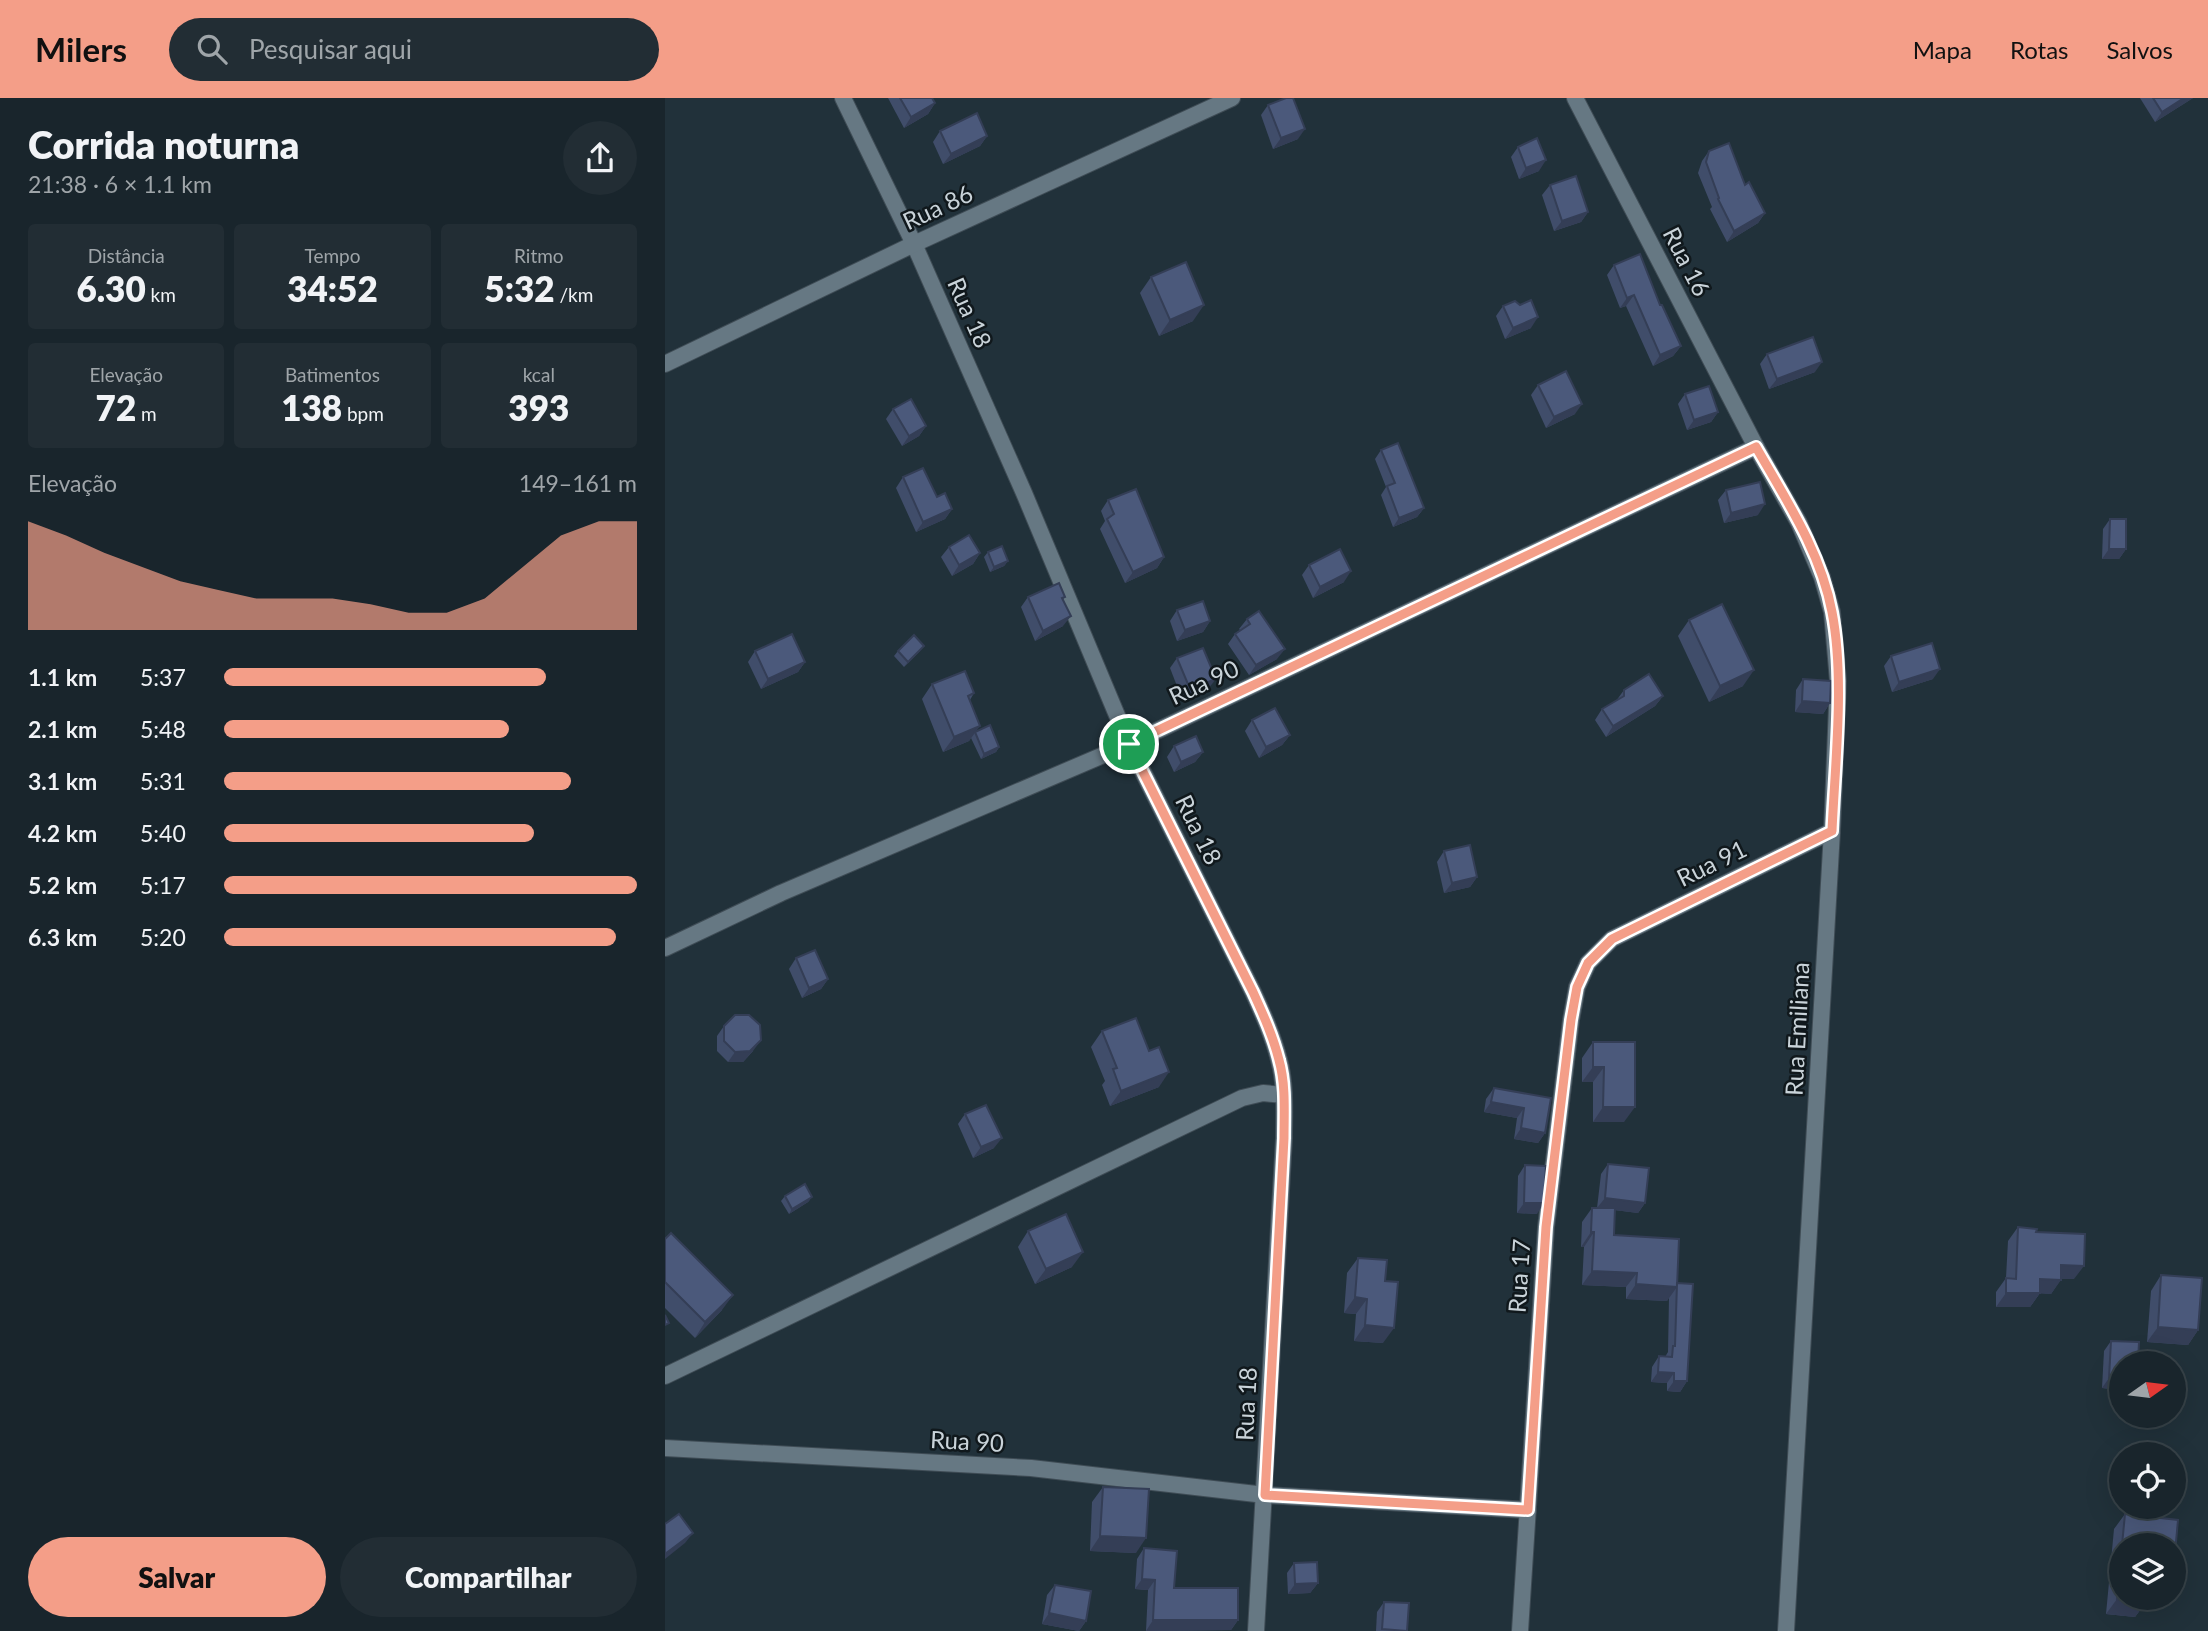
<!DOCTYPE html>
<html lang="pt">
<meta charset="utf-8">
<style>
body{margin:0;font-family:Lato,sans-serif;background:#222d34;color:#f1f3f6;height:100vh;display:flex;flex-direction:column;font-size:26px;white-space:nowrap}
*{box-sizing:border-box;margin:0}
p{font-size:23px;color:#9fa5a9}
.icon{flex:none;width:38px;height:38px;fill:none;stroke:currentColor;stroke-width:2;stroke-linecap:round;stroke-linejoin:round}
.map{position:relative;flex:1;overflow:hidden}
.sheet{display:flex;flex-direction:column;background:#19252c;width:665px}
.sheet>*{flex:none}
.needle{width:46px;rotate:76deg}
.tools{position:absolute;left:1444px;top:1253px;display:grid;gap:14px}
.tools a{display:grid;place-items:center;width:77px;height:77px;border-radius:50%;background:#19252c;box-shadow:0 7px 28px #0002,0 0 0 2px #374248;font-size:35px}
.pin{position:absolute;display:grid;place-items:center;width:60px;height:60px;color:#fff;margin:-30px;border:4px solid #fff;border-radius:50%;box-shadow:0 2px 7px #0007}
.round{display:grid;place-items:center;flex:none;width:74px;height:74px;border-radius:37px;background:#222d34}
.summary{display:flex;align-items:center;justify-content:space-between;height:119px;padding:0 28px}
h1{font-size:38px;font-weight:800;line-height:52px}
.stats{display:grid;grid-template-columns:repeat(3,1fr);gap:10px;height:119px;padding:7px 28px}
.stats div{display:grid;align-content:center;border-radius:7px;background:#222d34;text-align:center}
.stats b{font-size:35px;font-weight:800}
.stats small{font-size:19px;font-weight:400}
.stats p{font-size:19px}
.chart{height:196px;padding:14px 28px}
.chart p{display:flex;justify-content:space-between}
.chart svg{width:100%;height:126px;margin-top:7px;fill:#f49e88;opacity:.7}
.cta{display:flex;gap:14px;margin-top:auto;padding:14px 28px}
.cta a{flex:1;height:80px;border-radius:42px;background:#f49e88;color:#111;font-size:28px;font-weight:800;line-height:80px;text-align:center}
.cta a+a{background:#222d34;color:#f1f3f6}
ul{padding:0 28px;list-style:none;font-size:23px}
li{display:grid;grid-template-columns:112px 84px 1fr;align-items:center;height:52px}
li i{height:18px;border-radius:9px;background:#f49e88}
header{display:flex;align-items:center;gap:42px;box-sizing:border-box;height:98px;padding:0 35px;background:#f49e88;color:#111}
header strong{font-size:33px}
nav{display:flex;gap:38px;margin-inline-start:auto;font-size:24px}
.search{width:490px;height:63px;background:#222d34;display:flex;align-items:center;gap:18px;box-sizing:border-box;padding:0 24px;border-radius:38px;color:#9fa5a9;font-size:26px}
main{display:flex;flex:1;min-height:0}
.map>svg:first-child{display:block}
</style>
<header>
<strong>Milers</strong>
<div class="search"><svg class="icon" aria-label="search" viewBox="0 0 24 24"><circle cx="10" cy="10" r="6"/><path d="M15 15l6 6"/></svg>Pesquisar aqui</div>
<nav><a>Mapa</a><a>Rotas</a><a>Salvos</a></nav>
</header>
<main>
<section class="sheet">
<div class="summary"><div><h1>Corrida noturna</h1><p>21:38 · 6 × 1.1 km</p></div><a class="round"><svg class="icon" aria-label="share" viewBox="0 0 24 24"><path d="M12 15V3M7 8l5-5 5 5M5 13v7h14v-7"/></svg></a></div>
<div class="stats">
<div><p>Distância</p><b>6.30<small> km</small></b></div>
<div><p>Tempo</p><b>34:52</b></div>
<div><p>Ritmo</p><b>5:32<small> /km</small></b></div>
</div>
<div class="stats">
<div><p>Elevação</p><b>72<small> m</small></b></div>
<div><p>Batimentos</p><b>138<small> bpm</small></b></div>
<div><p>kcal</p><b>393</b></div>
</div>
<div class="chart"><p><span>Elevação</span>149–161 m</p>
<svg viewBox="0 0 160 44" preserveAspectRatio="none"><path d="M0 44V6L10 11L20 17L30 22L40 27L50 30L60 33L70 33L80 33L90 35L100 38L110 38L120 33L130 22L140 11L150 6L160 6V44z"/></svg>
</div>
<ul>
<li><b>1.1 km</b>5:37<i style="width:78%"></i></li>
<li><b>2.1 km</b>5:48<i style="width:69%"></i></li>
<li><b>3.1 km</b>5:31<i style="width:84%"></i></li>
<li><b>4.2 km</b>5:40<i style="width:75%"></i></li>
<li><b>5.2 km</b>5:17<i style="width:100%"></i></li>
<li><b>6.3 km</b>5:20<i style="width:95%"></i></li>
</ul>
<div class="cta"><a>Salvar</a><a>Compartilhar</a></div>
</section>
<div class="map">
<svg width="1543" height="1533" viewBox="0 0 1543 1533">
<rect width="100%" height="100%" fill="#21313a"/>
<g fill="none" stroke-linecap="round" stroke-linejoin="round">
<g stroke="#3f4c55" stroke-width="18">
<g id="minor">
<path d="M178,0L249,146L359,395L464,646L588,894C598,916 608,938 614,962C621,987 619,1015 619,1040L591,1533"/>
<polyline points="910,0 1091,349 1134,425 1157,479 1167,514 1173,583 1167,733 1121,1533"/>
<polyline points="0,266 249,146 567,0"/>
<polyline points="0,850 116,795 464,646 1091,349"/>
<polyline points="0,1278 577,1000 598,995 619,997"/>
<polyline points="0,1350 366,1370 600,1397 863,1412"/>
<polyline points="855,1533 881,1129 906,922 912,889 923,865 947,841 1167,733"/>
</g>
</g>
<use href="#minor" stroke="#667883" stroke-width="16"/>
</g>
<g fill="#404d6a">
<polygon points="223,0 267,0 270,5 263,16 239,30"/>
<polygon points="1475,0 1528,0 1490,24"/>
<polygon points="603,7 633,41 608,51 596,17"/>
<polygon points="275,33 322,38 315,48 278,66 268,44"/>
<polygon points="853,49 874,73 854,81 846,59"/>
<polygon points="1044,53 1080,87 1100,115 1093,125 1062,144 1045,111 1047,109 1033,75 1037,63"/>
<polygon points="885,87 923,114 916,124 889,133 877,97"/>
<polygon points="949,167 995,207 1016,248 1008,258 988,268 961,208 955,210 942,177"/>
<polygon points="486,179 528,223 494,238 475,195"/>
<polygon points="855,207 866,230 840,241 831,218 838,208"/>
<polygon points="1102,256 1150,274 1104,291 1095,266"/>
<polygon points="873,287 910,316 881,330 866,297"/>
<polygon points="1020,296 1053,314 1046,324 1022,332 1013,306"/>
<polygon points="228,311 261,328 254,338 237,348 221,321"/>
<polygon points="716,352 759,410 752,419 728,429 716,397 721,389 710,361"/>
<polygon points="238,379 272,399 287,411 280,421 251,434 231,390"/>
<polygon points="1061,392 1093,417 1059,425 1053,402"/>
<polygon points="443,402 499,459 492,470 460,485 435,431 440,423 436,413"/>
<polygon points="1445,421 1461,451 1454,461 1437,461 1438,431"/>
<polygon points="284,449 315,455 308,466 287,478 276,459"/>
<polygon points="323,454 343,463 339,468 325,474 319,459"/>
<polygon points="644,467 679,484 648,500 637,477"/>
<polygon points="363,499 400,499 398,502 398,528 370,543 356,509"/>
<polygon points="512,512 545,523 538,534 512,543 505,523"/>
<polygon points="582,521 612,561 584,577 563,546 570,536 575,532 574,531"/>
<polygon points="1024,522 1078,588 1044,604 1013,538"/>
<polygon points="90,553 140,564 133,574 96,591 83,564"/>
<polygon points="233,553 255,553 239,569 229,558"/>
<polygon points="1226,558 1268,581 1227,594 1219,568"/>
<polygon points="512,560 543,591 517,601 505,570"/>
<polygon points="1138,581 1165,605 1158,616 1130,614 1131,592"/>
<polygon points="267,586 309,595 305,602 311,634 334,649 331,654 316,661 306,640 304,643 278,654 257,601"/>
<polygon points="959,592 998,598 990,608 941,639 930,622 937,611 951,603"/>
<polygon points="587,622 625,637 617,647 594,660 580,633"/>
<polygon points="509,648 538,654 530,664 509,674 502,659"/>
<polygon points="779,753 812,779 805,789 779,795 772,764"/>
<polygon points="131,860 163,881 156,891 137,900 124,871"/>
<polygon points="59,928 88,953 78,964 63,964 52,953 52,938"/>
<polygon points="437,933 494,989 445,1008 437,987 440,983 426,949"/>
<polygon points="928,944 970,944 959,1024 928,1024 928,984 917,984 917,960"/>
<polygon points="829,990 886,1000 880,1035 873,1045 849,1041 852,1020 819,1014 821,1001"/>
<polygon points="300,1016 329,1050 308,1060 293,1026"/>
<polygon points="943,1066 980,1105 973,1115 950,1112 949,1137 1012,1185 1022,1283 1015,1294 1002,1293 1002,1285 986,1284 987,1269 994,1258 1000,1259 1003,1254 1004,1199 1002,1203 961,1201 961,1189 917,1187 919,1149 916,1149 917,1124 927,1110 932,1110 936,1076"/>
<polygon points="860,1067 872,1116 852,1115 853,1078"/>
<polygon points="120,1098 147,1099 143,1104 124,1116 116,1103"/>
<polygon points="1353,1129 1371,1134 1409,1181 1396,1181 1386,1196 1375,1195 1365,1209 1331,1209 1331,1194 1341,1180 1343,1143"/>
<polygon points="363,1133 407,1169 370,1186 353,1149"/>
<polygon points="0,1141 57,1212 30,1240 0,1210"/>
<polygon points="693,1160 720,1183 718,1245 689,1243 691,1216 679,1215 682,1175"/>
<polygon points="1496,1177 1533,1232 1523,1247 1482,1244 1486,1193"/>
<polygon points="1446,1243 1456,1265 1456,1292 1437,1290 1439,1253"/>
<polygon points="438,1389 471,1455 425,1453 427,1404"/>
<polygon points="1460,1416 1508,1447 1456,1447 1456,1500 1481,1504 1470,1519 1441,1516 1449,1431"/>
<polygon points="479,1450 509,1490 573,1522 566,1532 481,1533 483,1492 470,1491 472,1461"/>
<polygon points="629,1465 653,1485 645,1495 623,1496 622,1475"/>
<polygon points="390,1487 421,1523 414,1533 377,1526 382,1497"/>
<polygon points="719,1504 742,1533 711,1533 712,1514"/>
</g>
<g fill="#343e56">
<polygon points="1519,0 1528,0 1490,24 1497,14"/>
<polygon points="270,5 263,16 239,30 246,19"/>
<polygon points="640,31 633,41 608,51 616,40"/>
<polygon points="322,38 315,48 278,66 286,56"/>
<polygon points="881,62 874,73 854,81 861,70"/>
<polygon points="923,114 916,124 889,133 897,123"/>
<polygon points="1100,115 1093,125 1062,144 1069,133"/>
<polygon points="969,197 961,208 955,210 962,200"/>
<polygon points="539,207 528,223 494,238 505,222"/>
<polygon points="873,219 866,230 840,241 848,230"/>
<polygon points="1016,248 1008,258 988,268 995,257"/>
<polygon points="1157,264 1150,274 1104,291 1112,281"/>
<polygon points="917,306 910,316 881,330 889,319"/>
<polygon points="1053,314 1046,324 1022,332 1029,322"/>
<polygon points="261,328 254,338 237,348 244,338"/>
<polygon points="1100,406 1093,417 1059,425 1066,415"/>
<polygon points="759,410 752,419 728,429 734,420"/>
<polygon points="287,411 280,421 251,434 258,424"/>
<polygon points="1444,451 1461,451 1454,461 1437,461"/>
<polygon points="315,455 308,466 287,478 294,467"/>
<polygon points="499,459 492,470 460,485 468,474"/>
<polygon points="343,463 339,468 325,474 329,469"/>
<polygon points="686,473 679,484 648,500 655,489"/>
<polygon points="406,518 398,528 370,543 378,533"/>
<polygon points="545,523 538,534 512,543 520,532"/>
<polygon points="259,548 255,553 239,569 243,564"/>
<polygon points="620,551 612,561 584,577 591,567"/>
<polygon points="140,564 133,574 96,591 103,581"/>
<polygon points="1275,571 1268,581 1227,594 1234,584"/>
<polygon points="1089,572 1078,588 1044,604 1055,588"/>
<polygon points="551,581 543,591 517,601 525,591"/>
<polygon points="998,598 990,608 941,639 948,628"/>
<polygon points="1137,603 1165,605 1158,616 1130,614"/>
<polygon points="315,628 304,643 278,654 289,639"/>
<polygon points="625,637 617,647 594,660 601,649"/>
<polygon points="334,649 331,654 316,661 319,656"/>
<polygon points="538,654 530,664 509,674 516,664"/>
<polygon points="812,779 805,789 779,795 787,785"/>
<polygon points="163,881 156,891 137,900 144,890"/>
<polygon points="96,942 88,953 78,964 63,964 70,954"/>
<polygon points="928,969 939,969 928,984 917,984"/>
<polygon points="504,974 494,989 445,1008 456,993"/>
<polygon points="826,1004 859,1010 852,1020 819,1014"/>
<polygon points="938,1009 970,1009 959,1024 928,1024"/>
<polygon points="856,1030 880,1035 873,1045 849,1041"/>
<polygon points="337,1040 329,1050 308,1060 316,1049"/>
<polygon points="147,1099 143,1104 124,1116 127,1111"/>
<polygon points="940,1100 980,1105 973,1115 932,1110"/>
<polygon points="859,1105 879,1105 872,1116 852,1115"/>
<polygon points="926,1134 929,1134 919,1149 916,1149"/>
<polygon points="418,1154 407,1169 370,1186 381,1171"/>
<polygon points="1396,1167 1419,1168 1409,1181 1387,1181"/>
<polygon points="927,1173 972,1175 961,1189 917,1187"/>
<polygon points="1375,1181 1396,1182 1386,1196 1365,1195"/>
<polygon points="971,1186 1012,1189 1002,1203 961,1201"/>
<polygon points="1341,1195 1375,1195 1365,1209 1331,1209"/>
<polygon points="68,1197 57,1212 30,1240 40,1224"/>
<polygon points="690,1199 702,1201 691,1216 679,1215"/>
<polygon points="700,1227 729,1230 718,1245 689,1243"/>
<polygon points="1493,1229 1533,1232 1523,1247 1482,1244"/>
<polygon points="993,1274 1009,1275 1002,1285 986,1284"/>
<polygon points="1444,1280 1456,1281 1456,1292 1437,1290"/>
<polygon points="1009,1283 1022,1283 1015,1294 1002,1293"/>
<polygon points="28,1435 20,1445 0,1461 0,1456"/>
<polygon points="435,1438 481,1440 471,1455 425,1453"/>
<polygon points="477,1481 490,1482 483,1492 470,1491"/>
<polygon points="653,1485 645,1495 623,1496 630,1486"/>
<polygon points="1452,1501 1481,1504 1470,1519 1441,1516"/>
<polygon points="384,1515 421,1523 414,1533 377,1526"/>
<polygon points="488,1522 573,1522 566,1532 481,1533"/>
</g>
<g fill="#4b597b" stroke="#343e56" stroke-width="2">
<polygon points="235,0 267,0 270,5 246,19"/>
<polygon points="621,0 628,0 640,31 616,40 603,7"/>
<polygon points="1488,0 1519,0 1497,14"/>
<polygon points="312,15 322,38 286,56 275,33"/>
<polygon points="872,40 881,62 861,70 853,49"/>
<polygon points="1064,45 1080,87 1084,84 1100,115 1069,133 1053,101 1054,100 1041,64 1044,53"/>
<polygon points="911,78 923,114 897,123 885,87"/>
<polygon points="975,156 995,207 997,207 1016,248 995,257 969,197 962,200 949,167"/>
<polygon points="521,164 539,207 505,222 486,179"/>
<polygon points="866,202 873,219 848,230 838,208 850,203 855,207"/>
<polygon points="1148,239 1157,264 1112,281 1102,256"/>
<polygon points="901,273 917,306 889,319 873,287"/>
<polygon points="1044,288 1053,314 1029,322 1020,296"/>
<polygon points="246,301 261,328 244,338 228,311"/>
<polygon points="733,345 759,410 734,420 722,388 730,385 716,352"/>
<polygon points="258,370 272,399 280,395 287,411 258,424 238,379"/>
<polygon points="1095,384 1100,406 1066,415 1061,392"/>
<polygon points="471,391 499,459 468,474 442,421 449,416 443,402"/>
<polygon points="1445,421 1461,421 1461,451 1444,451"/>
<polygon points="304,437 315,455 294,467 284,449"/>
<polygon points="337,448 343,463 329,469 323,454"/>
<polygon points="675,451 686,473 655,489 644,467"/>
<polygon points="394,485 400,499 397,500 406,518 378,533 363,499"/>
<polygon points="538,503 545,523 520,532 512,512"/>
<polygon points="1057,506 1089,572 1055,588 1024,522"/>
<polygon points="594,513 620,551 591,567 570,536 585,526 582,521"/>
<polygon points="127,536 140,564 103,581 90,553"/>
<polygon points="249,537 259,548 243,564 233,553"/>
<polygon points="1267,545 1275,571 1234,584 1226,558"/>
<polygon points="538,550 551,581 525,591 512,560"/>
<polygon points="300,573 309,595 303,598 315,628 289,639 267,586"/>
<polygon points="984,576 998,598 948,628 937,611 959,598 959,592"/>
<polygon points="1138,581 1166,583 1165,605 1137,603"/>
<polygon points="610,610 625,637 601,649 587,622"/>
<polygon points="325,627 334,649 319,656 310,634"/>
<polygon points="531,638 538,654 516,664 509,648"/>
<polygon points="805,747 812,779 787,785 779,753"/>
<polygon points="150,852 163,881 144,890 131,860"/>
<polygon points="70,917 84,917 95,927 96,942 85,953 70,954 59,943 59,928"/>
<polygon points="471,920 484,953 494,949 504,974 456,993 448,971 452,970 437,933"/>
<polygon points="928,944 970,944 970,1009 938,1009 939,969 928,969"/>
<polygon points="829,990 886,1000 880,1035 856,1030 859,1010 826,1004"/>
<polygon points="321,1007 337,1040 316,1049 300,1016"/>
<polygon points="943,1066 984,1070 980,1105 940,1100"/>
<polygon points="860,1067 881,1068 879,1105 859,1105"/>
<polygon points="140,1086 147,1099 127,1111 120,1098"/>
<polygon points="927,1110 950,1110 949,1137 1014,1141 1012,1189 971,1186 972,1175 927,1173 929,1134 926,1134"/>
<polygon points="401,1116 418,1154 381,1171 363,1133"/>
<polygon points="1353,1129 1372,1131 1371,1134 1420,1136 1419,1168 1396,1167 1396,1182 1375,1181 1375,1195 1341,1195 1341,1180 1351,1181"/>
<polygon points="6,1135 68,1197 40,1224 0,1184 0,1141"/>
<polygon points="693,1160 722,1162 720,1183 733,1184 729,1230 700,1227 702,1201 690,1199"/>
<polygon points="1496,1177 1537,1180 1533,1232 1493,1229"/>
<polygon points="1012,1185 1028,1186 1022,1283 1009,1283 1009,1275 993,1274 994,1258 1007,1259 1008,1248 1010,1248"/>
<polygon points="0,1217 4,1225 0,1227"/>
<polygon points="1446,1243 1474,1244 1473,1265 1456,1265 1456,1281 1444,1280"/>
<polygon points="438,1389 484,1391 481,1440 435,1438"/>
<polygon points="14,1416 28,1435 0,1456 0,1426"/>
<polygon points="1460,1416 1513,1422 1510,1455 1508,1455 1508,1447 1457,1447"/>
<polygon points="479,1450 512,1453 509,1490 573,1490 573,1522 488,1522 490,1482 477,1481"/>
<polygon points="1456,1458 1456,1500 1481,1500 1481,1504 1452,1501"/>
<polygon points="652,1464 653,1485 630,1486 629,1465"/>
<polygon points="390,1487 426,1493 421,1523 384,1515"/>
<polygon points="719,1504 744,1505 742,1533 717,1531"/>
</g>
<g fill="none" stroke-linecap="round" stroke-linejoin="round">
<g stroke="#fff" stroke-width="14">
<path id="route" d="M1091,349C1120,400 1156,454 1167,514C1180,581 1170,665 1167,733L947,841L923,865L912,889L906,922L881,1129L863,1412L600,1397L619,1040C619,1015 621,987 614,962C608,938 598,916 588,894L464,646Z"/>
</g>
<use href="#route" stroke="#f49e88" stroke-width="9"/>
</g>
<g text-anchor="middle" stroke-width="5" stroke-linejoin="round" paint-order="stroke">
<g font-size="24" fill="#c9d3d9" stroke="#10181c">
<text transform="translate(273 110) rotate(-25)" y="8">Rua 86</text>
<text transform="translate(1021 164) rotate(63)" y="8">Rua 16</text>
<text transform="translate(304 215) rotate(66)" y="8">Rua 18</text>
<text transform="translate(539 585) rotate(-25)" y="8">Rua 90</text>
<text transform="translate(533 732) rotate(64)" y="8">Rua 18</text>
<text transform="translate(1047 766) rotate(-26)" y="8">Rua 91</text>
<text transform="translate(1133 931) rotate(-87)" y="8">Rua Emiliana</text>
<text transform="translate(855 1178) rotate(-86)" y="8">Rua 17</text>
<text transform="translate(582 1306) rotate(-87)" y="8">Rua 18</text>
<text transform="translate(302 1344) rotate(3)" y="8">Rua 90</text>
</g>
</g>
</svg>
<div class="tools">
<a><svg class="needle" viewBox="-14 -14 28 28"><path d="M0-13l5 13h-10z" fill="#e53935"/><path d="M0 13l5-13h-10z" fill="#9fa5a9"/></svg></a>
<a><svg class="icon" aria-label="locate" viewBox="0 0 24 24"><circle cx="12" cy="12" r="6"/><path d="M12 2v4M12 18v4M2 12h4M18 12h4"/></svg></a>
<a><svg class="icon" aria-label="layers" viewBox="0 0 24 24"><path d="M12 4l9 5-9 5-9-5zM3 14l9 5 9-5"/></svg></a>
</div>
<div class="pin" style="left:464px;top:646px;background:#1e9e55"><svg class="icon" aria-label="arrive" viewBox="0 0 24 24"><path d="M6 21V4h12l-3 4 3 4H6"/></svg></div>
</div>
</main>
